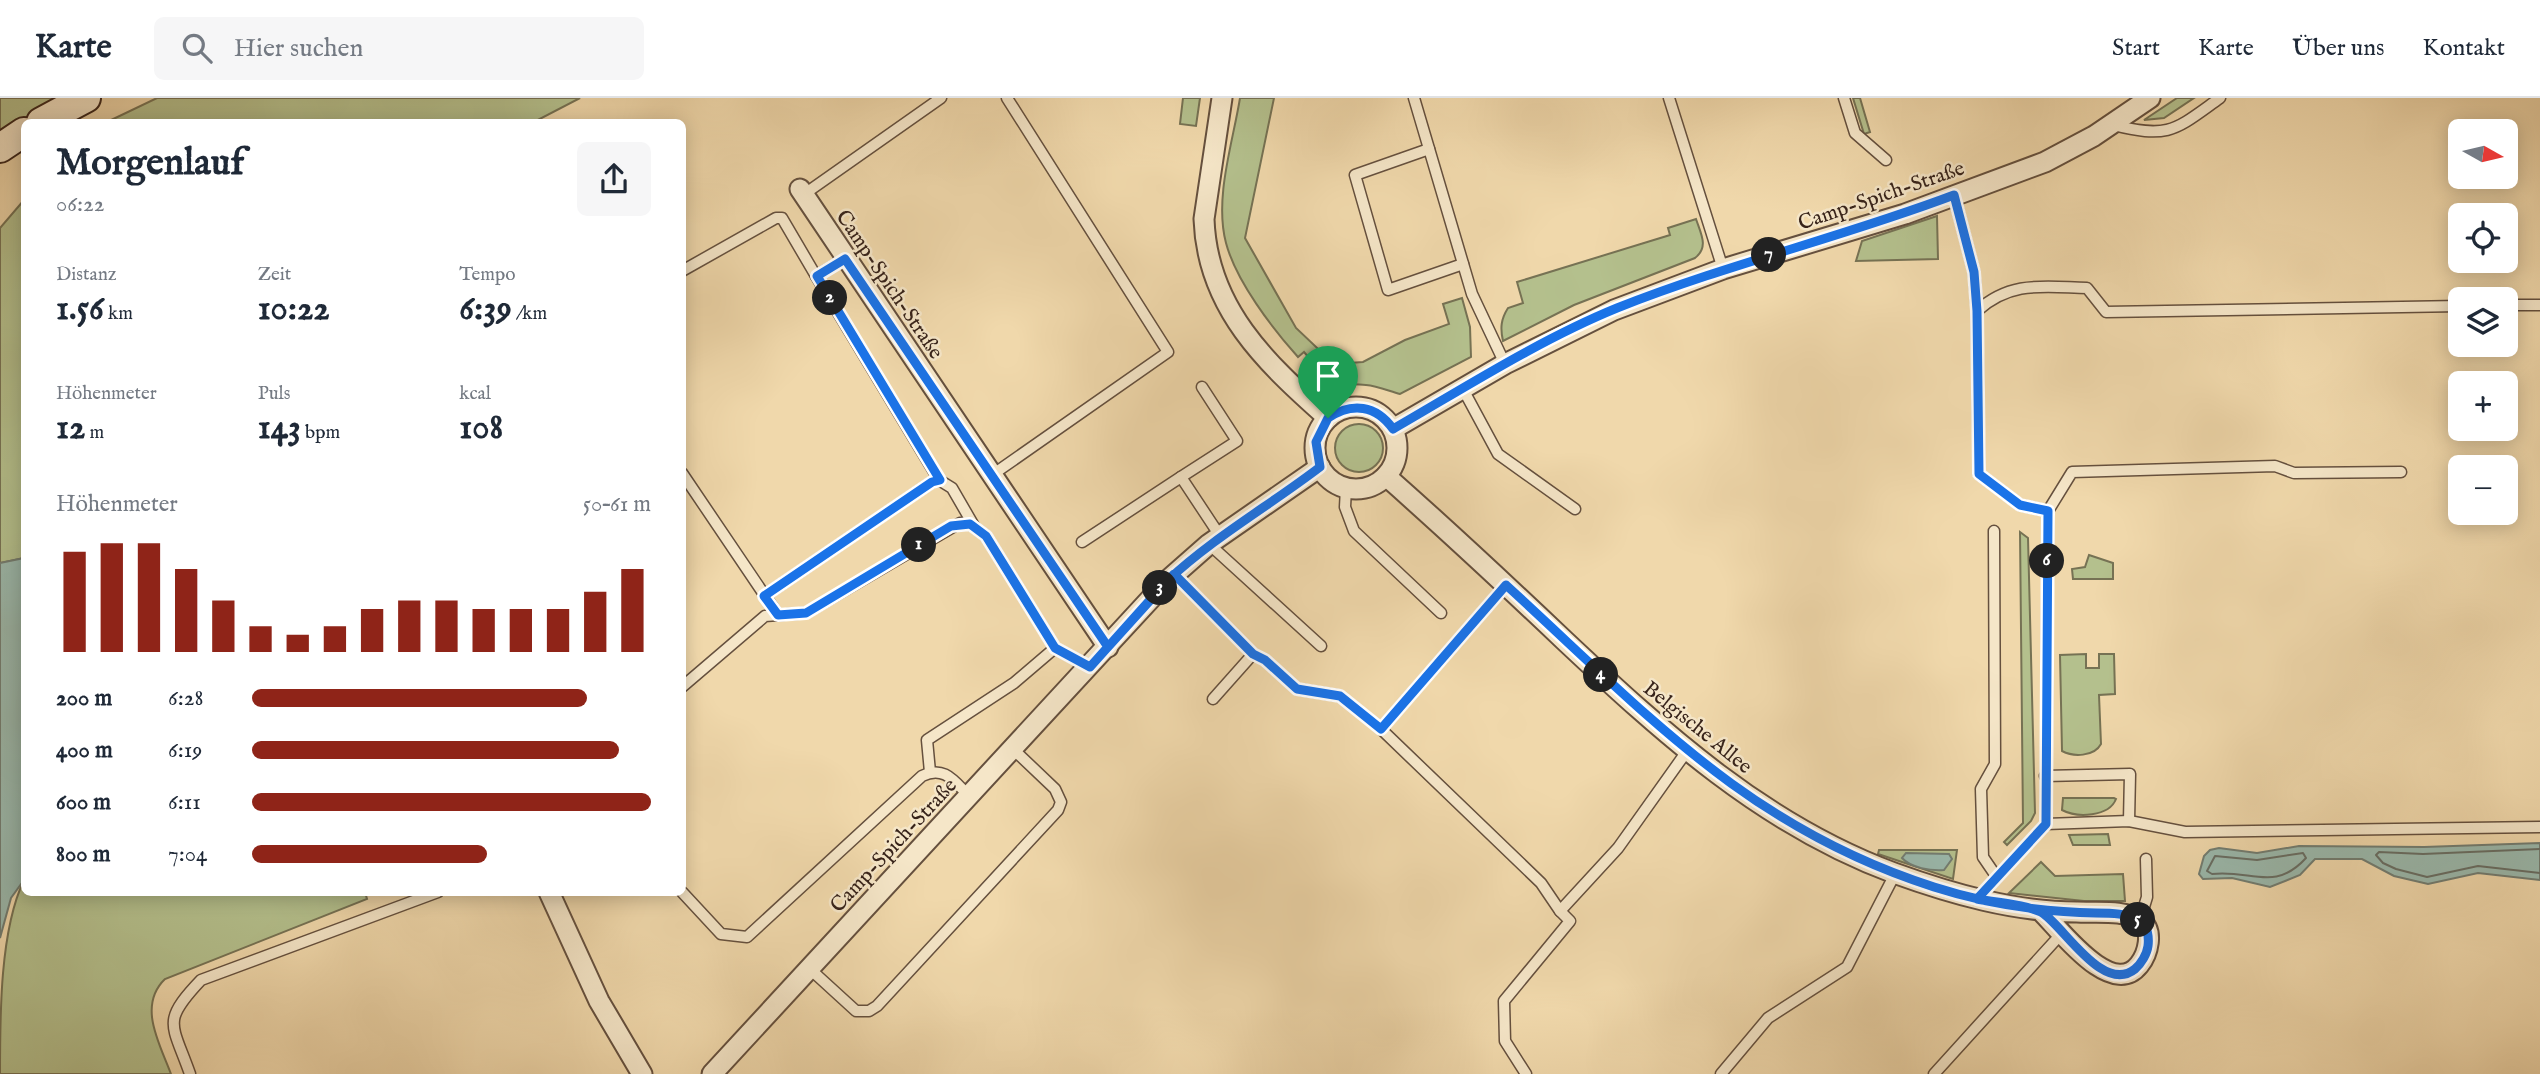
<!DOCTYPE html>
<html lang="de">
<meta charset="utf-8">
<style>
body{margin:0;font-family:"IM FELL English",serif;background:#f6f6f7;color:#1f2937;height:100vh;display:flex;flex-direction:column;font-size:26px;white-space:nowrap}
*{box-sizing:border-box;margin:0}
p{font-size:23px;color:#747a83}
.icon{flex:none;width:38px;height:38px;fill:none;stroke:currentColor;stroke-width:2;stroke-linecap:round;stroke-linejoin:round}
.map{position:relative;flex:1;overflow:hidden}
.sheet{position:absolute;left:21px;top:21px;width:665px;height:777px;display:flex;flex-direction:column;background:#fff;border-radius:10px;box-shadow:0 4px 18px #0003}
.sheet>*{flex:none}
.needle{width:46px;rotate:98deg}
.fabs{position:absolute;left:2448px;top:21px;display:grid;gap:14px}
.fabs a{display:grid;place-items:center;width:70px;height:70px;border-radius:10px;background:#fff;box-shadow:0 4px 18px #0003;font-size:35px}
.pin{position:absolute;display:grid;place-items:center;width:60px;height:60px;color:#fff;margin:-72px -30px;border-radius:50% 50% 50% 0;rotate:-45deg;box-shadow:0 0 7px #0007}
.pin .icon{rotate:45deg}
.km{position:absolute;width:35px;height:35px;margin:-18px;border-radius:50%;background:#222;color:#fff;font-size:19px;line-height:35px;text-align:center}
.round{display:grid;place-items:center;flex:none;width:74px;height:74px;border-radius:10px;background:#f6f6f7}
.summary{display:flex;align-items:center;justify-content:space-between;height:119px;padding:0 35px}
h1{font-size:38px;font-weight:800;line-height:52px}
.metrics{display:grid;grid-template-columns:repeat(3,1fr);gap:10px;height:119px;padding:7px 35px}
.metrics div{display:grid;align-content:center}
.metrics b{font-size:35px;font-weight:800}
.metrics small{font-size:19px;font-weight:400}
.metrics p{font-size:19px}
.chart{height:196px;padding:14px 35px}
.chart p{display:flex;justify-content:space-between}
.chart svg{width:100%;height:126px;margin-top:7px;stroke:#8f2418;stroke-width:6}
ul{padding:0 35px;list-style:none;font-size:23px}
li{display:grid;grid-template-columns:112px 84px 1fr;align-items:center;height:52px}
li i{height:18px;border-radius:9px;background:#8f2418}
header{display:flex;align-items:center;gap:42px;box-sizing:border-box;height:98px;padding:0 35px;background:#fff;border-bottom:2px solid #e0e1e3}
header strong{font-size:33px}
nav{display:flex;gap:38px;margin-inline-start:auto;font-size:24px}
.search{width:490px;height:63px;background:#f6f6f7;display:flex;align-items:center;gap:18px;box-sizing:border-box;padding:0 24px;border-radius:10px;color:#747a83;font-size:26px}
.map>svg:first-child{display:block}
</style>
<header>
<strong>Karte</strong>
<div class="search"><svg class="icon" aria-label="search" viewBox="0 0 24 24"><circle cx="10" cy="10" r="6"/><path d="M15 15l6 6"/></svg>Hier suchen</div>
<nav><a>Start</a><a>Karte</a><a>Über uns</a><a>Kontakt</a></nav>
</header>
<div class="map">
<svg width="2540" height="976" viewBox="0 0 2540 976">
<rect width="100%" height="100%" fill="#f0d8ab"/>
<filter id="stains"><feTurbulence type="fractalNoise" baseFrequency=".00286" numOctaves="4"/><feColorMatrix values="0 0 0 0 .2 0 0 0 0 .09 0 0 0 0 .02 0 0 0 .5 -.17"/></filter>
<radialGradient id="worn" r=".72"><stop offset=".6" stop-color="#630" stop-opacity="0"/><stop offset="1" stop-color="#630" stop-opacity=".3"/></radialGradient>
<g fill="#b4c08d" stroke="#767254" stroke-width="2">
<polygon points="0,0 62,0 0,37"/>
<polygon points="157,0 580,0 534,24 107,24"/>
<polygon points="1183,0 1200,0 1196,28 1180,26"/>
<path d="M1240,0H1274L1245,140L1296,230L1334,266L1363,264L1405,242L1449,226L1443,206L1462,200L1470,229L1471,259L1400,296C1389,293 1377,288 1366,287C1343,285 1330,290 1311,273L1316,268L1304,254L1298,259C1272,230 1236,183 1226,145C1214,100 1233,44 1240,0Z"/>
<polygon points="1853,0 1860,0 1870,34 1864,36"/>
<polygon points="2177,0 2194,0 2164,20 2144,22"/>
<polygon points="24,102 24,460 0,465 0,130"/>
<polygon points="1937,118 1938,161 1856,163 1862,143"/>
<path d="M1696,121C1701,136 1709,149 1695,160L1574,207L1503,243C1500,230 1501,221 1508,210L1523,205L1517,184L1670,137L1668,130Z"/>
<circle cx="1359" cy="350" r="24"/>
<polygon points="2020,434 2028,440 2035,715 2031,723 2007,747 2004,744 2023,725"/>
<polygon points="2089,457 2113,465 2113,481 2073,481 2072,471 2085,469"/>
<path d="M2086,556V570H2099V556H2114L2115,596L2099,597L2101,646C2094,659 2073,659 2062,653L2060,557Z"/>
<path d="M2063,700H2114L2116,701C2109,719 2077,720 2062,712Z"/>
<polygon points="2108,736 2110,747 2073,747 2069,737"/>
<polygon points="1879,752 1957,752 1953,781 1878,756"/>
<polygon points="2041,764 2055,778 2123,776 2125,803 2084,803 2009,795"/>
<path d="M24,782V794H365L367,801L165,881C137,908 160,946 171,976H0C0,916 0,832 24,782Z"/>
</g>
<g fill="#9ab9ad" stroke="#727d72" stroke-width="2">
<polygon points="24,460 24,782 11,800 0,840 0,465"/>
<polygon points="2540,745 2540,782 2478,775 2428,786 2394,778 2362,761 2315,761 2300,777 2270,789 2232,780 2203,781 2199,776 2204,758 2210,752 2219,750 2257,755 2299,748 2424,749"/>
<path d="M1906,755L1949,756L1952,761L1944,772C1931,773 1911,770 1902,760Z"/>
</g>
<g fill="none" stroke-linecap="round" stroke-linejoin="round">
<g stroke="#686e64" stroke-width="2">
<polyline points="2540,751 2423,756 2379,754 2376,757 2383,765 2396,771 2427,779 2478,768 2540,775"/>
<path d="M2303,755L2306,760C2274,795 2251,771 2212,776L2207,773L2215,758L2257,762Z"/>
</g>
<g stroke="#65503e" stroke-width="13">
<g id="lane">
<polyline points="1414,0 1472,196 1505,266"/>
<polyline points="1669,0 1723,171"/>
<polyline points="1844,0 1855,35 1886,62"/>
<path d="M2113,27C2170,41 2175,32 2220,0"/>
<polyline points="1429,51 1355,77 1388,192 1463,166"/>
<polyline points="803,97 941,0"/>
<path d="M1954,97L1974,174L1977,213C2011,182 2044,189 2087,190L2106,214L2460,208"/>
<polyline points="682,173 776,120 782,120 816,178 845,161"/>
<polyline points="816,178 939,382"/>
<polyline points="2506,207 2540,207"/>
<polyline points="1977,213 1979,376 2020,407 2048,413"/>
<polyline points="1464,293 1498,356 1575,411"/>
<polyline points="2401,374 2294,375 2275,368 2072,374 2048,413 2046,726 2129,723 2185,734 2540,729"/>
<polyline points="682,375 778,517"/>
<polyline points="992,377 1168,254 1007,0"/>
<polyline points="1181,379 1237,343 1202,289"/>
<polyline points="1346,390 1345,409 1354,433 1441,515"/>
<polyline points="1994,433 1995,666 1981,691 1983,759 1996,778"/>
<polyline points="1082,444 1181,379 1220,438"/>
<polyline points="1209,446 1321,548"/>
<polyline points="1174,476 1253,556 1265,562 1297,591 1340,598 1381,631 1541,785 1560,813 1618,750 1687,653"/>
<polyline points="764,498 932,384 939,382 952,390 974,428"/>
<polyline points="682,589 765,518 806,515 960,425 970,426 986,438 1055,550 1090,569"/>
<polyline points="1213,601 1253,556"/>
<polyline points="1381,631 1506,487"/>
<polyline points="930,674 927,642 1014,585 1055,550"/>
<polyline points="2045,678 2130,676 2129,723"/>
<path d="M682,794L721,836L747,839L922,678C944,667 954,683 969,698"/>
<polyline points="1978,800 2046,726"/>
<polyline points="2140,822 2147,799 2146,761"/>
<polyline points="810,871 856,913 869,913 877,908 1058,712 1061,704 1055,691 1013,651"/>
<path d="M190,976C172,925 161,924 201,882L438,794"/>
<polyline points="1526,976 1505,943 1504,903 1570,823 1560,813"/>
<polyline points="1721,976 1768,920 1847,869 1895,776"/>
<polyline points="1934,976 2062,835"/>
</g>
</g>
<g stroke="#65503e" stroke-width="23">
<g id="street">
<path d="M1222,0L1204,121C1207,210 1266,265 1328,320"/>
<polyline points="800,91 1108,549"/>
<circle cx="1356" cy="350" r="41"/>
<polyline points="1393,331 1505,266 1614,212 1723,171 1905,116 2045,64 2094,38 2150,0"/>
<path d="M1386,378C1447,432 1506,487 1565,543C1664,636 1764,727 1894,775C1952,796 2015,814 2077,814C2096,815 2125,811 2141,823C2154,833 2148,856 2139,867C2112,901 2061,833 2042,814"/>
<polyline points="549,794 599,903 642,976"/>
<polyline points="712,976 1167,483 1209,446 1320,369"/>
</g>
</g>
<g stroke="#37231a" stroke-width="32">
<g id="secondary">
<polyline points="41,24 86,0"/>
<polyline points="0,50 24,34"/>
</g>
</g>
<use href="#lane" stroke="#f5e6c8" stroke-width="10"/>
<use href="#street" stroke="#f5e6c8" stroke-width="19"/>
<use href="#secondary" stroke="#f5e6c8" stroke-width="28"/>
</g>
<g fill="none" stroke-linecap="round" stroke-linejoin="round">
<g stroke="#fff" stroke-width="14">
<path id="route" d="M1328,320L1316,344L1320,369C1269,408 1214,439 1167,483L1090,569L1055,550L986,438L970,426L951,428L806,515L778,517L764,498L932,384L940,382L817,178L845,161L1108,549L1174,476L1253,556L1265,562L1297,591L1340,598L1381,631L1506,487C1645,614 1748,730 1934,789C1987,806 2040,814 2096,815C2109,815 2130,815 2141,824C2148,829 2149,840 2148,848C2147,856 2141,866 2135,871C2104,896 2066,832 2044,816C2031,807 1994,804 1977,801L2046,726L2048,413L2020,407L1979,376L1977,213L1974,174L1954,97C1843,139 1728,166 1617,210C1541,241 1464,290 1393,331C1376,307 1352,304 1328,320"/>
</g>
<use href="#route" stroke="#1a73e8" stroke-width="9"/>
</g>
<g text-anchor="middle" stroke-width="5" stroke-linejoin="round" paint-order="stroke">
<g font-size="21" fill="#37231a" stroke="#f5e6c8">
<text transform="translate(1881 97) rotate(-19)" y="7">Camp-Spich-Straße</text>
<text transform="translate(890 186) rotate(56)" y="7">Camp-Spich-Straße</text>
<text transform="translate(1698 629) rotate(39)" y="7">Belgische Allee</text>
<text transform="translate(893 747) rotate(-47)" y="7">Camp-Spich-Straße</text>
</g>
</g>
<rect width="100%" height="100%" filter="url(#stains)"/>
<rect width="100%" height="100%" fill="url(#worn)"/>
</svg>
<div class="fabs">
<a><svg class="needle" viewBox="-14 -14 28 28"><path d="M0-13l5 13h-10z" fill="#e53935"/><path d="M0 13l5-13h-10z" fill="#747a83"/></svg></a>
<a><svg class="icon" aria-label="locate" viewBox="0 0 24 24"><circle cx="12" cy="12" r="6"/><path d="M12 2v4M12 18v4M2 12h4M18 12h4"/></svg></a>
<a><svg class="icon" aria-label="layers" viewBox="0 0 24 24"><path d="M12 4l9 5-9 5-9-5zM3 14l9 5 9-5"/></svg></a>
<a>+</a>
<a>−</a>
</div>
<div class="pin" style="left:1328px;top:320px;background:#1e9e55"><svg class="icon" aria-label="arrive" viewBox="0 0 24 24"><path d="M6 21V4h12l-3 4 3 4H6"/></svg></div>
<b class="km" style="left:919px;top:447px">1</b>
<b class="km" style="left:830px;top:200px">2</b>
<b class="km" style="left:1160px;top:490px">3</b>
<b class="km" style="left:1601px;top:577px">4</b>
<b class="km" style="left:2138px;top:822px">5</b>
<b class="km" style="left:2047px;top:463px">6</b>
<b class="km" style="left:1769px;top:157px">7</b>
<section class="sheet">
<div class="summary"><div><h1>Morgenlauf</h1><p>06:22</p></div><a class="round"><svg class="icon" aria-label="share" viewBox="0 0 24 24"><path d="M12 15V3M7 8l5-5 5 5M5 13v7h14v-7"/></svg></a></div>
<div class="metrics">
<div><p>Distanz</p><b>1.56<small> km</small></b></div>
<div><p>Zeit</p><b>10:22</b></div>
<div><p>Tempo</p><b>6:39<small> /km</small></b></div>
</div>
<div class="metrics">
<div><p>Höhenmeter</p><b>12<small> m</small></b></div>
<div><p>Puls</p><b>143<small> bpm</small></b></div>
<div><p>kcal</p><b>108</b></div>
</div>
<div class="chart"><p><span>Höhenmeter</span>50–61 m</p>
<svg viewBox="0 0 160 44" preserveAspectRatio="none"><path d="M5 44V9M15 44V6M25 44V6M35 44V15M45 44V26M55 44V35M65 44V38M75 44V35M85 44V29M95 44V26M105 44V26M115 44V29M125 44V29M135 44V29M145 44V23M155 44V15"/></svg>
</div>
<ul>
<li><b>200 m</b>6:28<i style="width:84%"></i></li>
<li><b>400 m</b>6:19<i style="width:92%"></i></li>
<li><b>600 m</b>6:11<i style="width:100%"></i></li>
<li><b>800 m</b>7:04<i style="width:59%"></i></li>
</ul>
</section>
</div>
